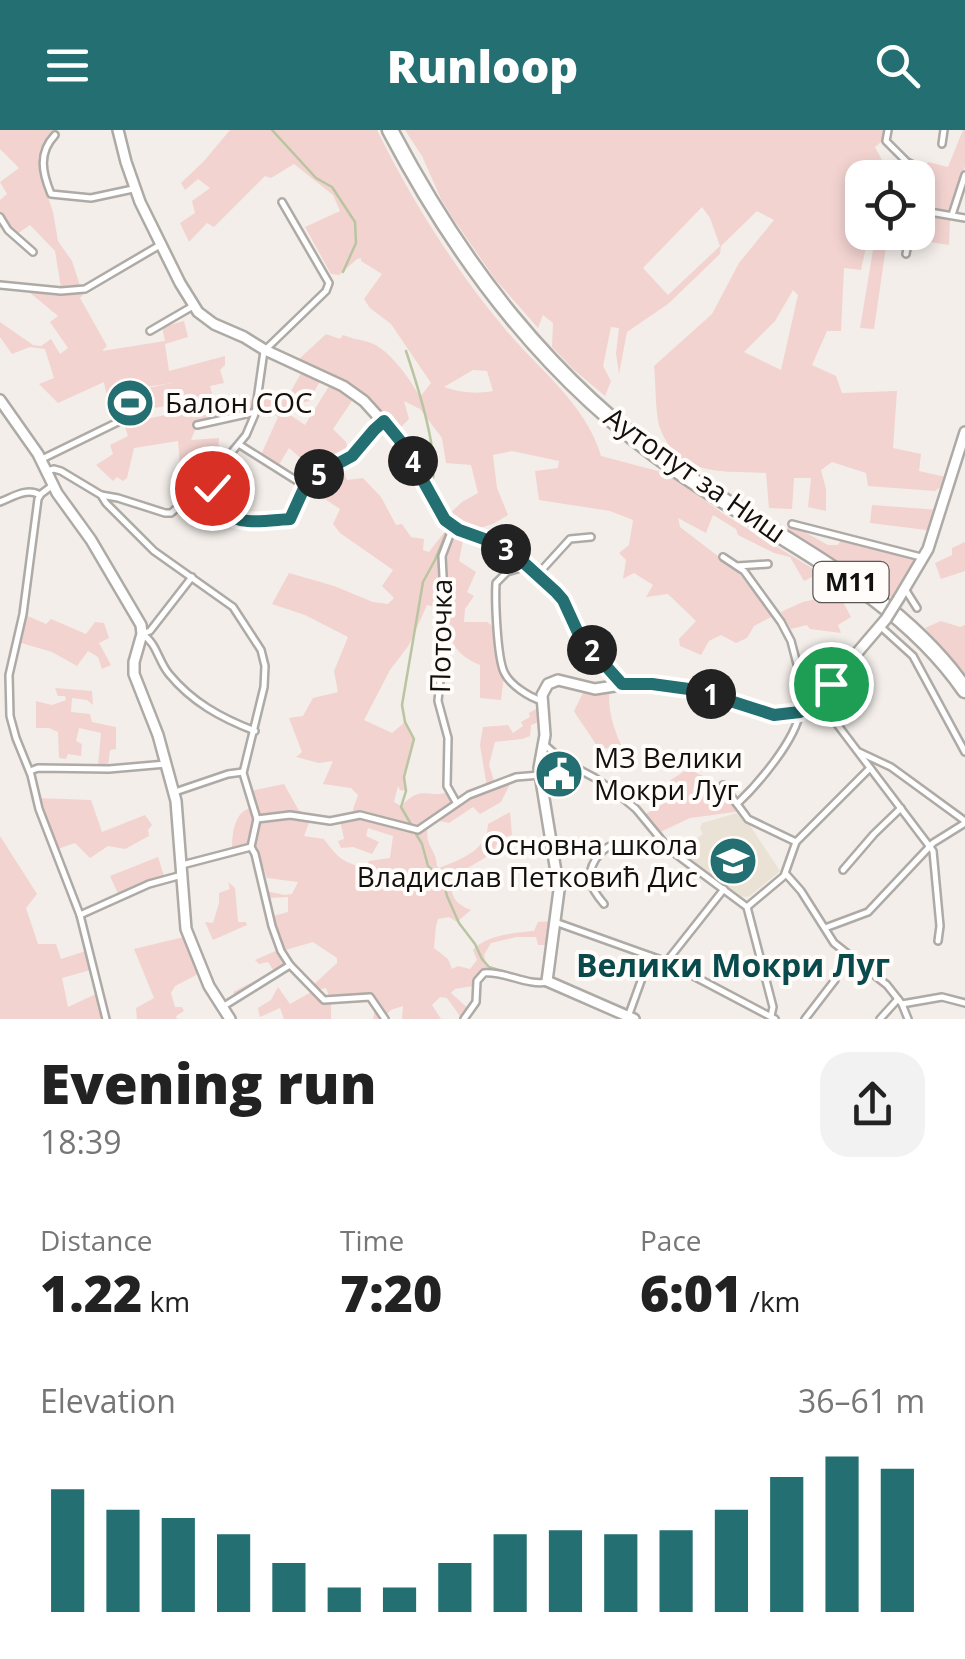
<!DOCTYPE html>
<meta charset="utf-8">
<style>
body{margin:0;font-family:"Open Sans",sans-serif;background:#f2f2f2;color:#222;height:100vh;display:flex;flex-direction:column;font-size:38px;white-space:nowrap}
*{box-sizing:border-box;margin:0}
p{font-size:32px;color:#767676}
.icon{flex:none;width:55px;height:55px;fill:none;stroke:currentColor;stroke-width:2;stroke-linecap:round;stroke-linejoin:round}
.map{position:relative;height:889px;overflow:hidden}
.side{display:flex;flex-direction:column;background:#fff;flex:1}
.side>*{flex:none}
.controls{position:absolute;left:845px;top:30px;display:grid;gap:20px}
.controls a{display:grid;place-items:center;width:90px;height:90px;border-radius:20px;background:#fff;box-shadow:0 5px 15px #0003;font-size:50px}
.pin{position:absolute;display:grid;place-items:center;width:85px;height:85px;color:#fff;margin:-42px;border:5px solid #fff;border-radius:50%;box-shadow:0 2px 10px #0007}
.km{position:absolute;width:50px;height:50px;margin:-25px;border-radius:50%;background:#222;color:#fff;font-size:28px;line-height:50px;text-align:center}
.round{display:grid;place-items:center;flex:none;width:105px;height:105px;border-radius:30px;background:#f2f2f2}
.headline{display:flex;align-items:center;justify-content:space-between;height:170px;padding:0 40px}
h1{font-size:55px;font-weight:800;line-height:75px}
.figures{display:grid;grid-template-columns:repeat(3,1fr);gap:15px;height:170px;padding:10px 40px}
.figures div{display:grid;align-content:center}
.figures b{font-size:50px;font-weight:800}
.figures small{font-size:28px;font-weight:400}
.figures p{font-size:28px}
.chart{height:280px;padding:20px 40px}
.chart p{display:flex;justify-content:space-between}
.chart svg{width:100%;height:180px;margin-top:10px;stroke:#236f71;stroke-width:6}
header{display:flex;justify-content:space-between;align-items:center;height:130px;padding:0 40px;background:#236f71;color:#fff;font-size:45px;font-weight:800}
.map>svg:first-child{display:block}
</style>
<header><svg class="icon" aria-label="menu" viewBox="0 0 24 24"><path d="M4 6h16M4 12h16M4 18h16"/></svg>Runloop<svg class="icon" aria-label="search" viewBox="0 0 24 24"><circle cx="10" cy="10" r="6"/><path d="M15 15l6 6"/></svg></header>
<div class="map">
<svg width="965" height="889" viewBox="0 0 965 889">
<rect width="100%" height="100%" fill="#f3eee9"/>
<polygon fill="#ebe2d6" points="737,683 749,694 780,741 750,766 745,767 741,766 678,721 703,704 700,699 702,693"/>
<g fill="#f2d3d0" fill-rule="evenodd">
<path d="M0,0H57L56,2L53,1L41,18L39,29L40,43L53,82L58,111L72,131L83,165L80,168L107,216L102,221L165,211L162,197L184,191L188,207L165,214L169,241L225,226V235L220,240L224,253L210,256L216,277L257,268L259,257L286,270L304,238L323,246L309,271L290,276L287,283L305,295L334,248L297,231L326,204L340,209L343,205C352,209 359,209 368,212C388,217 410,249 420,267L431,253L391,194L370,178L364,169L382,144L361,131V128L357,129L339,145L331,144L305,97L340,81L333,65L294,34L271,48L265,46L214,97L207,93L189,112L180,93L195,83L192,71L210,58L198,49L185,60L181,53L204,31L230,0H377C412,71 454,138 505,199C539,240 586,274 601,326L669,344L725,385L820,443L804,451L790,427L774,423L738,405L736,399L713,385L706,403L678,388L680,397L736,440L773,486L754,496L747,508L736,513L721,505L709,511L701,525L680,516L679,509L696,491L668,464L646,467L653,455L634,443L623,449L626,430L619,423L629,415L633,390L610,381L539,370L535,341L558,338L559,331L512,321L493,325L497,358L508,385L493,394L469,401L463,411L459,431L476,442L467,462L474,466L465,479L464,492H487L494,497L504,547L501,570L480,568V535C453,523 447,509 449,480L427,475L409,515L390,540L364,590L392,603L405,592L414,609L404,647L406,661L400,660L398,656L394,672L401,676C423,654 425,669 449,662L457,672L487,657L480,615L483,597L508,595L513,603L523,596L521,592L530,587L529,583L539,577L541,591L531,595L530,606L522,609L495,612L489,635L495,654L513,648L501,672L480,684L473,677L449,693L435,690L428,695C424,718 436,717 437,736L439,738C461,729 487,721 488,694L510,682L512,705L499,709L493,723L449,749C452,766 454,774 471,780L457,792L449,787L438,789L436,796L434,818L448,829L452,839L458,836L470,839L477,830L473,820C486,805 514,803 534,801L538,792L553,791L552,815H538L536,807H516L491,813L484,825L486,835L493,839C482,842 476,845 473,856L455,859L451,863L470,880L462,889L447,868L440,867L432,875L441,889H402L403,876L391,880L382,889H373L376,873L370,867L331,871L326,858L315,860L312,856L337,833V828L313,812L282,821L290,835L236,866L233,862L274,841L268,832L259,834L255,830L280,819L270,787L288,782V767L267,768L266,761L284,765L292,764L298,752L267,748L256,718L249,712L232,721C232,703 234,678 256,677L251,661L284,654L298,679L310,690L304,706L324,709C338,728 342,732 365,738L369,731L390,728L393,706L368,698L366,706L379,712L372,724L353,717L341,718L338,711L344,709L340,690L354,685L353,679L358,665L351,658L323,654L333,631L319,633L296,627L302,622L289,588L303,586L313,568L338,562L334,541L348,507L305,485L272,474L289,443L334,456L373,472L388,474L394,468L382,456L393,440L340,403L333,394L340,379L305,356L306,354L292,344L304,331L289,318L277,338L260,327L278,287L272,283L270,288L256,282L197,295L191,310L219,308L218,327L180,335L178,311L134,318L127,348L123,351L117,347L113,351L96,335L113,324L110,315L128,306L124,294L174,283L172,275L148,279L143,259L172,253L106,263L104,252L58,273L39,254L54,248L45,219L30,217L12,224L0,207V192L33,215L41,216L51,209L60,224L68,218L50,192L58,186L29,162L62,164L55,121L30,95L17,104L0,83V70L7,64L0,52L19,38L0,19ZM473,240L487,241L493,261C476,264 461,263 444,257ZM358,262L380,280L398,300L409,289L404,271L420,279L442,308L446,333L471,335L478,363L462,372L447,386L446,400L429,422L423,420L424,409L411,407L402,394L396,395L381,367L363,348L347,350L340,332L324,339L349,324L346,312L333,299Z"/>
<path d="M405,0H888L885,9L875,17L891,47L862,48V102L888,103L874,199L860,198L873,120L866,117L861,140L844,138L841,201H827L812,235L836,246L842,263L897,261L893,318L921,324L919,341L950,348L947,357L939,358L935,361L868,356L866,343L832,332L821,340L826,359V381L808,377L811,348H794L792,379L769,378L766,343C724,341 678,347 660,298C655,284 656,253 654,236L712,184L739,133L774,90L757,81L721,116L720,124L668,174L627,202L619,244L616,223L619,198L611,197L603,236L611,251L605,266L573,239L552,217L553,193L543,185L538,198L495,149L454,90L441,69L422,26ZM702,77L710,88L720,116L668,165L643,138ZM793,160L798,165L781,240L744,222L775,191Z"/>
<path d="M963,0H965V36L950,87L949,115L911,109L912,103L918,102C918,79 915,54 928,32L948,37Z"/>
<polygon points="872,375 940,380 934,401 870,393"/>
<polygon points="792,395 828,415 838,415 842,408 924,428 899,468 889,467 785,399"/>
<polygon points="965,412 965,441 941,449 935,433 952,425 952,418"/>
<path d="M845,459L848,462L843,472L851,487L838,495L841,503L810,499L807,495L791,499L781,482C788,479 795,475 803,472C814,469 822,469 831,461L835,463Z"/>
<polygon points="23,484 46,494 51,489 86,504 95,492 104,493 109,508 99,513 111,535 102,539 98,527 88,521 77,536 52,522 18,512"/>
<polygon points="941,491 960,497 965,495 965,544 925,498"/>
<path d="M586,557L610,558C607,579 613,596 621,615L599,620C592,606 582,595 574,581Z"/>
<polygon points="55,558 92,561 93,575 87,570 72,568 71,582 90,584 92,592 116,597 116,619 110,620 108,636 98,636 101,603 79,598 76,611 82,614 81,626 68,624 66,629 59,628 58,602 49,598 36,598 36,571 52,575 66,570 65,566 58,566"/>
<polygon points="688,639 723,655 742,681 690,688 656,704 642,686 670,670 661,656"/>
<polygon points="36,668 91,670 102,702 145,685 152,695 148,700 149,706 125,719 108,716 90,728 75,713 55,720"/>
<polygon points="0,706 37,764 26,778 38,814 56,814 61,829 89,820 94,839 62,848 68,877 98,863 106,889 0,889"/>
<polygon points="158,727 165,749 120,768 110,746"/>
<polygon points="228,752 235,758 238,792 246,792 247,795 213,810 205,792 213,793 219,773 219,763 230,759"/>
<polygon points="188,806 202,842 175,856 171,863 175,877 182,877 184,881 176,886 177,889 137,889 136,878 154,868 134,819"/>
<polygon points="278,857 290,874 313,861 320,872 331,874 331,889 284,889 280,878 260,887 258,878 271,870"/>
</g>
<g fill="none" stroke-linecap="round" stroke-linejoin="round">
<g stroke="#b9c5a1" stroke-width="2.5">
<polyline points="272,0 316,48 332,57 355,92 356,113 343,142"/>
<path d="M406,221C416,251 442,329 431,356"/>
<polyline points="412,696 401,677 406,661 404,647 414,609 405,592 402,575 423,452 435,430 448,399"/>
<polyline points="416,704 422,714 428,736 443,750 447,766 459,793 475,814 482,829 489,837 512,844"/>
</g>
<g stroke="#aeaaa5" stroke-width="10">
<g id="street">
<polyline points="888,0 886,11 907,32 920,38 918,53"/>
<path d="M55,5C38,23 42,42 51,64L91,68L133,59"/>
<polyline points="942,14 944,0"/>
<polyline points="918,80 965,88"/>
<polyline points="952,85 965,45"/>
<polyline points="0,87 8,100 33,122"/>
<polyline points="906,124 910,102"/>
<polyline points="0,155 61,161 85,159 160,115"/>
<polyline points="150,201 193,176"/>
<polyline points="197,295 256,282"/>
<polyline points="240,315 305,356"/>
<polyline points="42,329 120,291"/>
<polyline points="47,341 54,339 61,341 101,365 106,373 154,421 233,477 261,520 265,536 264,557 243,643 257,689 251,717 255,724 272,796 281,821 290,835 324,870 370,867 385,889"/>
<path d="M207,352C214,361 216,374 224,381C238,397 270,390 290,389L305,356L326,339L352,326L383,292"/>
<polyline points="53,355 41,364 38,369 23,484 9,545 10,586 16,608 31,645 39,679 80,785 106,889"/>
<polyline points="101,365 118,368 165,383 171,383 207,352 246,305 255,284 264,221 326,161 329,153 282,72"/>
<path d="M0,372C13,367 27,357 40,365"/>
<polyline points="792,394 921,427"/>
<polyline points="453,397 442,426 444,466 442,529 438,571 448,608 447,656 456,672"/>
<polyline points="723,427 744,441 781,492 791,511 797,534 815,570"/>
<path d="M527,436L507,442L496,453C495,471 497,526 504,542C510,555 529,567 542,571"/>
<polyline points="737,436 768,434"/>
<polyline points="539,443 570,409 591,407"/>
<path d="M192,447L150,501L142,504C157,513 158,531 169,544C192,572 221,588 255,601"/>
<polyline points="905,459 917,478"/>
<polyline points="881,497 913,526 965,622"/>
<polyline points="818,569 933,721 940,796 938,811"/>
<polyline points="544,614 563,631 595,648 618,664 636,679 669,719 747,777 773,877 771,886"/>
<polyline points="859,622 891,637 965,691"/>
<polyline points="30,641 38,638 109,639 166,634"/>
<polyline points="723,655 748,689 796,712"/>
<polyline points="175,662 228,644 243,642"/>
<path d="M737,674C758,654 796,610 800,581"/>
<polyline points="257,689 290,685 330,691 360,685 418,700 469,665 516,647 540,645"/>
<polyline points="182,735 251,717"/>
<polyline points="843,740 874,704 901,678"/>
<polyline points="786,744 801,761 834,813 887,855 902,874 908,889"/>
<path d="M604,774C599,768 593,761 591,753C587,737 599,719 615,714C627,710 643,713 656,713L660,710"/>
<polyline points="747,777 784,746 796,712 870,638"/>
<polyline points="80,785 149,754 182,745"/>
<polyline points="555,792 667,832 775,889"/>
<polyline points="825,798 868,782 933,713 965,693"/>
<polyline points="667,831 724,759"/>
<polyline points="902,874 942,867 965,873"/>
<polyline points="224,876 290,835"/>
<polyline points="628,887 650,826"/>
<path d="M464,889L476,872L477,851L484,843C506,841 526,856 548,852"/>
<polyline points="805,889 835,850"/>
<polyline points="880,889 898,869"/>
</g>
</g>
<g stroke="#aeaaa5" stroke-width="14">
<g id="secondary">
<polyline points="118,0 126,32 140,72 180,153 198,182 214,194 244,207 265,220 343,256 364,271 402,313 445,391 459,400 512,422 556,461 563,470 580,507 622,554"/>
<polyline points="0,270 38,324 57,363 91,410 141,495 142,504 134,532 134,544 158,605 176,671 186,799 209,856 230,889"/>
<polyline points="899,468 928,419 965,302"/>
<polyline points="634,889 547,851 559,760 539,638 545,605 542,565 548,554 558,550 595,559 627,554 663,555 704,562 765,584 792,584 808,577 822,564 886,489"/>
</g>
</g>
<g stroke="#aeaaa5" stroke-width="19">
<path id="highway" d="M390,0C461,135 550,252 677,340C774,408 896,460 965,560"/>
</g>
<use href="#street" stroke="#fff" stroke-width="5"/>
<use href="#secondary" stroke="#fff" stroke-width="9"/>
<use href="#highway" stroke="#fff" stroke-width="14"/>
<g stroke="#aeaaa5" stroke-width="14" stroke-linecap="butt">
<polyline id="secondary-bridge" points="886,489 899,468"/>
</g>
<use href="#secondary-bridge" stroke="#fff" stroke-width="9"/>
</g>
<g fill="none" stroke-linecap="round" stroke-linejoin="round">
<g stroke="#fff" stroke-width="20">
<path id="route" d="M212,358C216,366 218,376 224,381C238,397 270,390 290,389L305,356L326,340L352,326L374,300L384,291L402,313L445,390L459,400L498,414L512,422L556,462L563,470L580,507L622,554H652L696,560L774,585L800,582L831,554"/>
</g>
<use href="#route" stroke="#236f71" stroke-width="12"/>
</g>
<defs>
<g id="stadium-disc" transform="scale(2.5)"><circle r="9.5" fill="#236f71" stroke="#fffcf9"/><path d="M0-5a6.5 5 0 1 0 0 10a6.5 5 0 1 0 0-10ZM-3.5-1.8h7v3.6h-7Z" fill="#fff"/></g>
<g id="civic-disc" transform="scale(2.5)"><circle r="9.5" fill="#236f71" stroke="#fffcf9"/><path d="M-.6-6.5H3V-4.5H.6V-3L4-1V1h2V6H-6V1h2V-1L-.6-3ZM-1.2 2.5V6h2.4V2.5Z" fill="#fff"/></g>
<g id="school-disc" transform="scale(2.5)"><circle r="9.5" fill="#236f71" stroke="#fffcf9"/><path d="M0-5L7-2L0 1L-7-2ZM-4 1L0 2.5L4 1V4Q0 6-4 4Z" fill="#fff"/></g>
</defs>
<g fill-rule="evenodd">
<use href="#stadium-disc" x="130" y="273"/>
<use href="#civic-disc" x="559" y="644"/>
<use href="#school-disc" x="733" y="731"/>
</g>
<g text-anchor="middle" stroke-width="8" stroke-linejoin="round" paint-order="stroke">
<rect fill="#fffcf9" stroke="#595755" stroke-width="2.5" x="813.5" y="432" width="75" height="40" rx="8"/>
<g font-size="25" font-weight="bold" fill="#12100f">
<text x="851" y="461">M11</text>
</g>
<g font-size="28" fill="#12100f" stroke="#fffcf9" text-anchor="start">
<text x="165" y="283">Балон СОС</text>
<text x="594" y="638">МЗ Велики<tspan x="594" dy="32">Мокри Луг</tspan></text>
<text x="698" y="725" text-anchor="end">Основна школа<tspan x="698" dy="32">Владислав Петковић Дис</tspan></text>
</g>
<g font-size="28" fill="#12100f" stroke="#fffcf9">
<text transform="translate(695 345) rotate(35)" y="10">Аутопут за Ниш</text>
<text transform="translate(441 506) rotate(-89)" y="10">Поточка</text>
</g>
<g font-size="32" font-weight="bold" fill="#094a4c" stroke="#fffcf9">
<text x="733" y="847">Велики Мокри Луг</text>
</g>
</g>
</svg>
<div class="controls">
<a><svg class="icon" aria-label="locate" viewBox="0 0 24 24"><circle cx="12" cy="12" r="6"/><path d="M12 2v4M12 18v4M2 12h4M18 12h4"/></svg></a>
</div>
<div class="pin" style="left:831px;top:554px;background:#1e9e55"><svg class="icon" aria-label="arrive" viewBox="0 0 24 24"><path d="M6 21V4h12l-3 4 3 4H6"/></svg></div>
<div class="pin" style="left:212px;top:358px;background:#d93025"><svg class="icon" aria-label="check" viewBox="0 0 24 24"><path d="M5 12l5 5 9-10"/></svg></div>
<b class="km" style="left:711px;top:564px">1</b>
<b class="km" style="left:592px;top:520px">2</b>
<b class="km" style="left:506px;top:419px">3</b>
<b class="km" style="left:413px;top:331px">4</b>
<b class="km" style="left:319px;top:344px">5</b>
</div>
<section class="side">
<div class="headline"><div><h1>Evening run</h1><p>18:39</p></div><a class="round"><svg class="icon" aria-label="share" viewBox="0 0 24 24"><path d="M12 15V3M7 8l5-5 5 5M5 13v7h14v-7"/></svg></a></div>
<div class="figures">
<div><p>Distance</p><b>1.22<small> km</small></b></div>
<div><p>Time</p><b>7:20</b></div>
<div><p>Pace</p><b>6:01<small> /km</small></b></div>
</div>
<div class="chart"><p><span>Elevation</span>36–61 m</p>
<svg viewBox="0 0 160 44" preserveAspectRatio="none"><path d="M5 44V14M15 44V19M25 44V21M35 44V25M45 44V32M55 44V38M65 44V38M75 44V32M85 44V25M95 44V24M105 44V25M115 44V24M125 44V19M135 44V11M145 44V6M155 44V9"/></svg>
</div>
</section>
